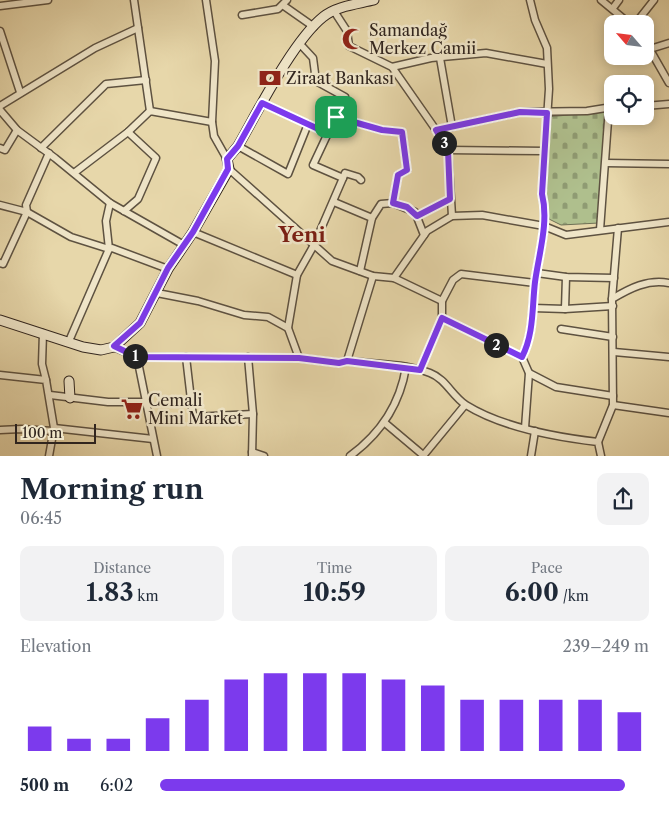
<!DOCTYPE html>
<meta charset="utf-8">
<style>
body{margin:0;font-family:"Libre Caslon Text",serif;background:#f2f2f3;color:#1f2937;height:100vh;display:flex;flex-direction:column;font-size:19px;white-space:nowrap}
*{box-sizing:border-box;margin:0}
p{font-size:16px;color:#747a83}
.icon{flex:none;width:28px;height:28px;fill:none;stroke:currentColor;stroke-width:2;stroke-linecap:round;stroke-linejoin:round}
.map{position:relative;height:456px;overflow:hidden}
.panel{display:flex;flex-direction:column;background:#fff;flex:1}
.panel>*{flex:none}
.needle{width:32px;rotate:298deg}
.tools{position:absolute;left:604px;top:15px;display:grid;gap:10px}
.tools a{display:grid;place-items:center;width:50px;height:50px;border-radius:10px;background:#fff;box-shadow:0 2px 12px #0003;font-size:25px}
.scale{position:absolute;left:15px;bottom:12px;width:81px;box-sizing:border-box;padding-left:5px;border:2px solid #31251e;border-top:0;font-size:14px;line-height:18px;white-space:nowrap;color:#31251e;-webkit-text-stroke:4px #efe5c8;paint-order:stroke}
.pin{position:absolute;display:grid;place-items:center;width:42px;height:42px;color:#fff;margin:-21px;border-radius:10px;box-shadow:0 2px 8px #0006}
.km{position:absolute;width:25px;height:25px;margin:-12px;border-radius:50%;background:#222;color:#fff;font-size:14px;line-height:25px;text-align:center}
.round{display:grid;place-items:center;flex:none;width:52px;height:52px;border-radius:10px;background:#f2f2f3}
.summary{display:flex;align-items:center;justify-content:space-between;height:85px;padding:0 20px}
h1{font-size:28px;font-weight:800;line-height:38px}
.figures{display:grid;grid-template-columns:repeat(3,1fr);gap:8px;height:85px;padding:5px 20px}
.figures div{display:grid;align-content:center;border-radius:10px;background:#f2f2f3;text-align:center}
.figures b{font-size:25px;font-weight:800}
.figures small{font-size:14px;font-weight:400}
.figures p{font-size:14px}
.chart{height:140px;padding:10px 20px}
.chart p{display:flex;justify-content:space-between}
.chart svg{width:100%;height:90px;margin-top:5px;stroke:#7c3aed;stroke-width:6}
ul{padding:0 20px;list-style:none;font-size:16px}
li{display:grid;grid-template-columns:80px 60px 1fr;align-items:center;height:38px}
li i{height:12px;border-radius:6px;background:#7c3aed}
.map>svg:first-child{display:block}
</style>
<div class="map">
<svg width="669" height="456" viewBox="0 0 669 456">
<defs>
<pattern id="cemetery-stones" width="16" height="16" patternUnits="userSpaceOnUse" patternTransform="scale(1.25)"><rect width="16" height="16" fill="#afbf8d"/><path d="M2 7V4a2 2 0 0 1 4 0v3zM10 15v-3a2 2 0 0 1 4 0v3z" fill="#8f9b73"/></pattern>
</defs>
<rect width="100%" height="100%" fill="#e7d7aa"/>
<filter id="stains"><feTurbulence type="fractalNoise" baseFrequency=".004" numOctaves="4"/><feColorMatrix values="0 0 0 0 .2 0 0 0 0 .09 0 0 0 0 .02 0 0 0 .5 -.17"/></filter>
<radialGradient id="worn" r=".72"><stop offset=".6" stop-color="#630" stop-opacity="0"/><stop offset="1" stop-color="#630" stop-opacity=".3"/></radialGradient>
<path fill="url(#cemetery-stones)" stroke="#707256" d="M611,111L599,223L561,225L549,219C542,185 545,152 547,117Z"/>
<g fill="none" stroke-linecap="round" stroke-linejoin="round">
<g stroke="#5e5241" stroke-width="9">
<g id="street">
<polyline points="134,0 150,111"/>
<polyline points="206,0 215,61 212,122 214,136 227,159"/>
<polyline points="601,0 630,24"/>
<polyline points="0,6 48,0"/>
<polyline points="284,6 314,27"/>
<polyline points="613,8 619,0"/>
<polyline points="334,11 347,31 349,46 392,67 436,130 448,150 452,216"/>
<polyline points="242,15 278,9 287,0"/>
<polyline points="635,24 654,0"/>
<polyline points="0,31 20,92"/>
<polyline points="645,41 669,83"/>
<polyline points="650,49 669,43"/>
<polyline points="440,58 452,127"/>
<polyline points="392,67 431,58 486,53 547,64"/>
<polyline points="262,103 327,133"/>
<polyline points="0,106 95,48 138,28"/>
<polyline points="645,106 669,104"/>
<polyline points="0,110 17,130 55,158 110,203 184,245"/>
<polyline points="336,117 382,130 402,132 407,170 398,175 393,203"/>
<polyline points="436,130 520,112 587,111 612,107"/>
<polyline points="238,146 288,174 308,124"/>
<polyline points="0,148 5,150 17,130"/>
<polyline points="41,148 106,84 146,80"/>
<polyline points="448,150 544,151"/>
<polyline points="606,163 669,164"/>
<polyline points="229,169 332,261 373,276 394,278 442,301"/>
<polyline points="74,173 128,132 150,111 212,122"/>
<polyline points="343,178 345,173 358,177 361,180"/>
<polyline points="334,202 372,218"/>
<polyline points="0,205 27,212 71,237 109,249 112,248 168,269"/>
<polyline points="124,211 138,199 156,158 128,132"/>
<polyline points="417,216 450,199"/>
<polyline points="600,230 609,107"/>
<polyline points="193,232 297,275"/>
<polyline points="0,263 3,264 27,212 26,205 49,153"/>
<polyline points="360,271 372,218 381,204 393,203 415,212 424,235"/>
<polyline points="537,273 566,277 614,278"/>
<polyline points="394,278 427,231 452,216 482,215 544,226 566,235 669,222"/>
<polyline points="157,293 198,301 244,315 268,317 288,328"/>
<path d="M612,299C630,288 648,279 669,283"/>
<polyline points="533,308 565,309 566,277"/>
<polyline points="565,309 613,306"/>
<polyline points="442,318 522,357 529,373 525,428"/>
<polyline points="561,329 613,337"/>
<polyline points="43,333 42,364 46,380"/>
<polyline points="69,341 109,249 106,221 110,203"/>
<polyline points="114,347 137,357 157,456"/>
<polyline points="614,352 669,357"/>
<path d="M137,357L299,358L339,363L347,361C373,364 404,363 430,373C446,379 452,396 466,405C503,428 555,437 598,442L601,456"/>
<polyline points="186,357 193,417 253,414"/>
<polyline points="248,357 253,414 252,456"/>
<path d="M522,357C534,334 532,307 535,282C539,253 549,222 542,194L549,89L547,48L535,20L530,0"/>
<polyline points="299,358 288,328 297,275 314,245 343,178 313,165 345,97 316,81 313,58 300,44"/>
<polyline points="347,361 373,276"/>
<polyline points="420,370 442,318 442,301 453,280 461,274 535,283"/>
<polyline points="529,373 556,387 613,396"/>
<polyline points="0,375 46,380 54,428 49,456"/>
<polyline points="50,395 108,402 145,402"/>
<polyline points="613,405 669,413"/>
<polyline points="385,423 423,455"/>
<polyline points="54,428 153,439"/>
<polyline points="0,430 21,429 53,431"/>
<polyline points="598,442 613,405 612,299 618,228"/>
<polyline points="252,452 264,456"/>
<path d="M350,456C380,434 400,404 406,367"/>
<polyline points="423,456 465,405"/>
<polyline points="531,456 535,431"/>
</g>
</g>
<g stroke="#31251e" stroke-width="11">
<g id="secondary">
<path d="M0,320L83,347L101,350L114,347L140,323L168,269L193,232L229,169L227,159L238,146C258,111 293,41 323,17C336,6 358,4 374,0"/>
<polyline points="69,381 70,398"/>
</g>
</g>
<use href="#street" stroke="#efe5c8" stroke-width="6"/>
<use href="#secondary" stroke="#efe5c8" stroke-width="9"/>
</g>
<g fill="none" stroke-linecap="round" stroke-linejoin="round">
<g stroke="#fff" stroke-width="10">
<path id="route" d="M262,103L327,133L336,117L382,130L402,132L407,170L398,175L393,203L407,207L417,216L450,199L448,150L436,130L520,112L547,113L542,194C549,222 539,253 535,282C532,307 534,334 522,357L442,318L420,370L347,361L339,363L299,358L137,357L114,346L140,323L168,268L193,232L228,169L227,159L238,146Z"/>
</g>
<use href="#route" stroke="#7c3aed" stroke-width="6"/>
</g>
<defs>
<g id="mosque-bare" transform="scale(1.725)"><path d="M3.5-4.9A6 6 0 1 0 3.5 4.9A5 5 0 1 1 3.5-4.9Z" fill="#8f2418" stroke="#efe5c8" stroke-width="2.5" paint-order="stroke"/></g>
<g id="bank-bare" transform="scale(1.725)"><path d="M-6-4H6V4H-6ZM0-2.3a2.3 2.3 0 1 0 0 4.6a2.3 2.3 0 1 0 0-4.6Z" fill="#8f2418" stroke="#efe5c8" stroke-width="2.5" paint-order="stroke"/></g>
<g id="supermarket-bare" transform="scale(1.725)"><path d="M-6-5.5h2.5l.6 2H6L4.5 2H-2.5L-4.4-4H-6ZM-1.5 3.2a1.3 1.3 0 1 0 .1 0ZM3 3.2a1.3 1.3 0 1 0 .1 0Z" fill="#8f2418" stroke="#efe5c8" stroke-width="2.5" paint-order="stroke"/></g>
</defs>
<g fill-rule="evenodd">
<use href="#mosque-bare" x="353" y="39"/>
<use href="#bank-bare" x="270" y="78"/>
<use href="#supermarket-bare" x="132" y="409"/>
</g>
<g text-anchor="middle" stroke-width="5" stroke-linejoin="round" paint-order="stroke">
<g font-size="16" fill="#31251e" stroke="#efe5c8" text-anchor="start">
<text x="369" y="36">Samandağ<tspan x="369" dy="18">Merkez Camii</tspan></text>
<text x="286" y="84">Ziraat Bankası</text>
<text x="148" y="406">Cemali<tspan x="148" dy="18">Mini Market</tspan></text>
</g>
<g font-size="21" font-weight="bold" fill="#7a1f14" stroke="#efe5c8">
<text x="302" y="242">Yeni</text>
</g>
</g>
<rect width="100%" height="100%" filter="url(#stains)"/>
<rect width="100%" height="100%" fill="url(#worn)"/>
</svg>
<div class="tools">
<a><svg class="needle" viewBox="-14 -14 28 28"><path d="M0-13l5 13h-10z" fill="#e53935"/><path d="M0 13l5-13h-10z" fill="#747a83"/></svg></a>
<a><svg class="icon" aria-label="locate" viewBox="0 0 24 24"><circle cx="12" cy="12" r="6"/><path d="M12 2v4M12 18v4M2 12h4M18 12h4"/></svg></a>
</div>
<div class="scale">100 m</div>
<div class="pin" style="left:336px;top:117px;background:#1e9e55"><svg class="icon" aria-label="arrive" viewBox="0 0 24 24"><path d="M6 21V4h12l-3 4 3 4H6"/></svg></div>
<b class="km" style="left:135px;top:356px">1</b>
<b class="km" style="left:496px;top:345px">2</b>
<b class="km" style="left:444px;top:143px">3</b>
</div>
<section class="panel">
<div class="summary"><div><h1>Morning run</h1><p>06:45</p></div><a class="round"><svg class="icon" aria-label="share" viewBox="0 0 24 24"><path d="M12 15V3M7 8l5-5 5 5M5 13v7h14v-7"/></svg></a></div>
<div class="figures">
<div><p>Distance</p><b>1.83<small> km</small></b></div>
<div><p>Time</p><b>10:59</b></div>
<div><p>Pace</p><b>6:00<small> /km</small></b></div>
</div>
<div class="chart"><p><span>Elevation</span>239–249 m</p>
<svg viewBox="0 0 160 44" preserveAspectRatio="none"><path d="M5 44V32M15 44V38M25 44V38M35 44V28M45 44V19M55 44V9M65 44V6M75 44V6M85 44V6M95 44V9M105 44V12M115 44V19M125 44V19M135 44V19M145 44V19M155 44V25"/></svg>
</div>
<ul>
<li><b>500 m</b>6:02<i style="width:95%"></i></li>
</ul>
</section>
